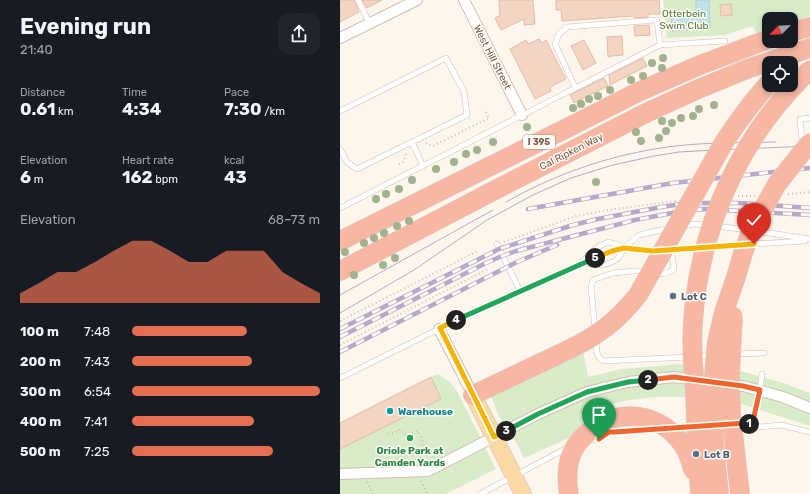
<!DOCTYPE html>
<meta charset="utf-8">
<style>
body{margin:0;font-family:Rubik,sans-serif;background:#20242c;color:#f1f3f6;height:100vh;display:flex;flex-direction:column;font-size:15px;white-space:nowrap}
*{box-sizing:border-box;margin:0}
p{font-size:13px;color:#9ea1a6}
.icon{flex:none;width:22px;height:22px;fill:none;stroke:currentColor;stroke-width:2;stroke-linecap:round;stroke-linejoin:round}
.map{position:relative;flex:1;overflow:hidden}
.side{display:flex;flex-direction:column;background:#171b24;width:340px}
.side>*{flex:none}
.needle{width:26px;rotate:246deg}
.tools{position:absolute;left:422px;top:12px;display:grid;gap:8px}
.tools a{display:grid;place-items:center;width:36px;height:36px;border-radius:8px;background:#171b24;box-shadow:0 2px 6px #0003;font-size:20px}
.pin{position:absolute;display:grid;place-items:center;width:34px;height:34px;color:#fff;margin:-41px -17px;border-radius:50% 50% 50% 0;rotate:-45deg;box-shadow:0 0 4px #0007}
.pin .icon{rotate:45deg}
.km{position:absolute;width:20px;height:20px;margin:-10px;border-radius:50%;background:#222;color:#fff;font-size:11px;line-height:20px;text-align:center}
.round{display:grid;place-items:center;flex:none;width:42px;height:42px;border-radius:12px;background:#20242c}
.overview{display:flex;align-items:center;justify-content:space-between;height:68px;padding:0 20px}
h1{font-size:22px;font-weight:700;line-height:30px}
.stats{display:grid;grid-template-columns:repeat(3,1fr);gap:6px;height:68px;padding:4px 20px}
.stats div{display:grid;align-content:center}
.stats b{font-size:17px;font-weight:700}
.stats small{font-size:11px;font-weight:400}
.stats p{font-size:11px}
.chart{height:112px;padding:8px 20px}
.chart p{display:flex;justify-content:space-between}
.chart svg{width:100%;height:72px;margin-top:4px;fill:#e76f51;opacity:.7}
ul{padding:0 20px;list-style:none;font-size:13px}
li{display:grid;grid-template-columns:64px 48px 1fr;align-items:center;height:30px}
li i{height:10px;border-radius:5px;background:#e76f51}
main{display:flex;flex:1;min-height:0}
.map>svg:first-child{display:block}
</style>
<main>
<section class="side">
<div class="overview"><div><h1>Evening run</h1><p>21:40</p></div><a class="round"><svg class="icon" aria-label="share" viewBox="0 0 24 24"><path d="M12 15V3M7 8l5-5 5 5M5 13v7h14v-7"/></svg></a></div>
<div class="stats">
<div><p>Distance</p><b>0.61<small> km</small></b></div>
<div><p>Time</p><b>4:34</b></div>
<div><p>Pace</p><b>7:30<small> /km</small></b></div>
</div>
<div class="stats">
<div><p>Elevation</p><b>6<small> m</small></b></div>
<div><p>Heart rate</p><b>162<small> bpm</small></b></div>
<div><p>kcal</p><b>43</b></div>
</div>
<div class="chart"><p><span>Elevation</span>68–73 m</p>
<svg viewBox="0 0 160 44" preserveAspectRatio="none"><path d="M0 44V38L10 32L20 25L30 25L40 19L50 12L60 6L70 6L80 12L90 19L100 19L110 12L120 12L130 12L140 25L150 32L160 38V44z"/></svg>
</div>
<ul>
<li><b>100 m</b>7:48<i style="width:61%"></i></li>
<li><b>200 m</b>7:43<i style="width:64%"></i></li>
<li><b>300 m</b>6:54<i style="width:100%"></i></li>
<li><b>400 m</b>7:41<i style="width:65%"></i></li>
<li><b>500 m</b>7:25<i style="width:75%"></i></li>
</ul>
</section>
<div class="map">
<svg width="470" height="494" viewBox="0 0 470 494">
<rect width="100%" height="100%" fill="#fdf6ec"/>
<g fill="#d8ecc9">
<polygon points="323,0 470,0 470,16 451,22 451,19 429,19 429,29 416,33 413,26 385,35 327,38"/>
<polygon points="243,350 248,377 282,369 341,364 401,371 443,383 470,393 470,426 401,404 344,397 317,397 289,400 256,408 240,415 243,424 231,437 184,458 177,444 159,416 151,397"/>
<polygon points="98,374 110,382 117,391 156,469 106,494 0,494 0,423 91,377"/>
</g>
<polygon fill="#bfe3e8" stroke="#a5d3da" points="356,0 369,0 370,28 332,31 331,14 356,12"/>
<g fill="#f3d5c3" stroke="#e6bba3">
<polygon points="0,0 14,0 19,12 0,22"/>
<polygon points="22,0 42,0 27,8"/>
<polygon points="159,0 193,0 195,24 184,25 184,19 161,30 155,18 160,15"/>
<polygon points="216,0 319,0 320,14 308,14 308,17 294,18 293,16 222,21 221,10 216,10"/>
<polygon points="391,4 392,15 381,16 380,5"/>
<polygon points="309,25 310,35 295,36 294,26"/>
<polygon points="282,36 283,55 272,56 268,57 267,37"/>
<polygon points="199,39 202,43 206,40 226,79 210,87 211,91 195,99 170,49 186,40 188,44"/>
<polygon points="244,40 256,63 243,70 231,46"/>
<polygon points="303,58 307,66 270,85 269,75"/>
<polygon points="264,78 268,86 234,103 230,95"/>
<polygon points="91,377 101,399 0,449 0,423"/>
</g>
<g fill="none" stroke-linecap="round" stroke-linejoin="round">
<g stroke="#d1beb0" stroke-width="6">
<g id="lane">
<polyline points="18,0 30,24"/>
<polyline points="320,45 385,41"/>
<polyline points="0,111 106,58 124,92 127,115 72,142"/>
<polyline points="462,141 460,119 470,118"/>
<polyline points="0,149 7,162 17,169 72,142 83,166"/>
<polyline points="0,208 320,45 317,20 227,27 219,34 215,44 235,87"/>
<polyline points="342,226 354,224 368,225"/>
<polyline points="376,226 408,230"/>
<polyline points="416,231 470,239"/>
<polyline points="157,244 180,291"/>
<polyline points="411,244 465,241"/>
<polyline points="369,247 401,245"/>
<polyline points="329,249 361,247"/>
<polyline points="242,262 259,246 268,242 276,244 284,248 302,250 317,250"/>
<path d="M243,264C253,264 268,267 277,259C280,256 282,252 284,248"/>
<path d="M315,273C322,275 328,274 334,269L332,255L327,250"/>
<polyline points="255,330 251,287 253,280 273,273 293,271 307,271"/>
<path d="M256,340C257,349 255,356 263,361L371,356"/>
<polyline points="395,354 424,353"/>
<polyline points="0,378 123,317 240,264 265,254 284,248 299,235 330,228"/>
<polyline points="395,424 406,423 420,427 441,425 470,432"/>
<polyline points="412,426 420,390 422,374"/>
<polyline points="335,428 353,426"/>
<polyline points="247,440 259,439 269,432 315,429"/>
<polyline points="140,494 229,447"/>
</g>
</g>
<g stroke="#d1beb0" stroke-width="12">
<g id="street">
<polyline points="124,0 182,115"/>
<polyline points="0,38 77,0"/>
<polyline points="99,329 133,395"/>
<polyline points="386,384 403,386 443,397 470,408"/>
<polyline points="0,474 88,471 198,414 247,392 288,382 334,377 358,380"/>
</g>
</g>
<g stroke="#dad1cd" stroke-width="18">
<polyline id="primary" points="133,395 183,494"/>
</g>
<g stroke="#dad1cd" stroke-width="20">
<g id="highway">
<polyline points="451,32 470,27"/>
<polyline points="0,241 231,126 298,92 360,65 429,39"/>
<polyline points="0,271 155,190 306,113 356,90 407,69 470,48"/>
<polyline points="133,395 228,350"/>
</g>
</g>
<g stroke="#d9b8a5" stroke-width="2" stroke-dasharray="1 3" stroke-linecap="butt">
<polyline points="86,143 93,146 149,118 145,110"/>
<polyline points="59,164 63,162 66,154"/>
<polyline points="448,194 470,192"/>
<polyline points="398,196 415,196"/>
<polyline points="164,242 236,216 268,210 336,201"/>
<polyline points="0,321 138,251"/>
<polyline points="0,345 148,269"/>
<path d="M48,434L55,433L57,430H60L66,435C70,435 73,432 77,431C83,436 83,445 82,452L80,454L78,462"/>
<polyline points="81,481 88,494"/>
<polyline points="27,482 33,494"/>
</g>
<use href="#lane" stroke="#fff" stroke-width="5"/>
<use href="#street" stroke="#fff" stroke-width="10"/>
<use href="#primary" stroke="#fbd9a5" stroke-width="16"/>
<use href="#highway" stroke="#f7b7a3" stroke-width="19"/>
<g stroke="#b9a8c9" stroke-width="1">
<path d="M166,202C219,172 276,153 336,146C369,142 403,143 436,142"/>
<polyline points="0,295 153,210"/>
<polyline points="0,313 74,270 147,220 193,195 231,178 273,165 314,156 339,152 376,150 470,146"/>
</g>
<g stroke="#b9a8c9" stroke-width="4.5">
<g id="rail">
<polyline points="188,209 333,183 470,168"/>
<polyline points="0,329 159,249 233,225 258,219 321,207 342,204 366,203 399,203 470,208"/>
<polyline points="0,337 144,264 162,256 176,251 295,220 343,211 366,209 401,211 470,215"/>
<polyline points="0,352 177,262 217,245"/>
</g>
</g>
<use href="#rail" stroke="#fffaf3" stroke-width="3" stroke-dasharray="9" stroke-linecap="butt"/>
<g stroke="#dad1cd" stroke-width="20" stroke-linecap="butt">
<g id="highway-bridge">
<polyline points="393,316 390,375 391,414 400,494"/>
<path d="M228,350C259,335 277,321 298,295L383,144C397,122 412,102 429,83"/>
<path d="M229,494C226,478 227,461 235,447C239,441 244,435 250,431C279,406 322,414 343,445C348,452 351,462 353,470"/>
<path d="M360,494C358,460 356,426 355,391C353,368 351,345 353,322C359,228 401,134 470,70"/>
<polyline points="379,494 374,443 372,398 377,342 384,312 396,277 403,253 409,237 416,222 437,184 455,161 470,143"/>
</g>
</g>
<use href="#highway-bridge" stroke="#f7b7a3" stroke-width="19"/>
</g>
<g fill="#a0b28e">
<circle cx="323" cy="58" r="4"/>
<circle cx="312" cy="63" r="4"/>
<circle cx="322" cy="68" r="4"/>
<circle cx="303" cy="76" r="4"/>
<circle cx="291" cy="80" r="4"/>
<circle cx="270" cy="90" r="4"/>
<circle cx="258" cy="96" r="4"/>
<circle cx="249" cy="99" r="4"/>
<circle cx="241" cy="104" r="4"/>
<circle cx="374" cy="105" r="4"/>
<circle cx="233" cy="108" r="4"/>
<circle cx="359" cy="109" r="4"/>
<circle cx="353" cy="116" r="4"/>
<circle cx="341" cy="118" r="4"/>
<circle cx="322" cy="121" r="4"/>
<circle cx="332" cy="123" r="4"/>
<circle cx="187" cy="127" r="4"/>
<circle cx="326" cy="131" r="4"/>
<circle cx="296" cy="132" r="4"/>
<circle cx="319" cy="138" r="4"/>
<circle cx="301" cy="141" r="4"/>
<circle cx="153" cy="142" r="4"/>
<circle cx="137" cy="150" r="4"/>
<circle cx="126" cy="154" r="4"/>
<circle cx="114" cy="162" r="4"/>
<circle cx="96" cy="169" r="4"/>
<circle cx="72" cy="180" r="4"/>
<circle cx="256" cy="182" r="4"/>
<circle cx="59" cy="189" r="4"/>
<circle cx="46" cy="194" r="4"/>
<circle cx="36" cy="199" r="4"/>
<circle cx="69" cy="221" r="4"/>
<circle cx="57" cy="226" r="4"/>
<circle cx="44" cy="233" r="4"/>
<circle cx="34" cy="238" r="4"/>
<circle cx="24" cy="243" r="4"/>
<circle cx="5" cy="252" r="4"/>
<circle cx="55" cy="258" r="4"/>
<circle cx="43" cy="265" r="4"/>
<circle cx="14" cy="275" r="4"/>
</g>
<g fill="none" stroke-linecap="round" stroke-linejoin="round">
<g stroke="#fff" stroke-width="8">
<polyline id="split-1" points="259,439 269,432 274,432 406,423 409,424"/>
</g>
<g stroke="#fff" stroke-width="8">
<polyline id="split-2" points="308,380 334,377 403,386 420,390 412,425 409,424"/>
</g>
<g stroke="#fff" stroke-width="8">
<polyline id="split-3" points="166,431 198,414 247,392 288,382 308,380"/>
</g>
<g stroke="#fff" stroke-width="8">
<polyline id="split-4" points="116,320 100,328 154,437 166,431"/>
</g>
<g stroke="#fff" stroke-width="8">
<polyline id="split-5" points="116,320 255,258"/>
</g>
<g stroke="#fff" stroke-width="8">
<polyline id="split-6" points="255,258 272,251 284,248 313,251 414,244"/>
</g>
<use href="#split-1" stroke="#f0652b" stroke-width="5"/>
<use href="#split-2" stroke="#f0652b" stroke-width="5"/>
<use href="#split-3" stroke="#22a559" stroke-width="5"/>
<use href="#split-4" stroke="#f5b400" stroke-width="5"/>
<use href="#split-5" stroke="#22a559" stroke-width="5"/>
<use href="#split-6" stroke="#f5b400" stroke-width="5"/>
</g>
<g fill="#5c6f8a" stroke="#fffaf3" stroke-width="1.5">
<circle cx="333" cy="296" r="4"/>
<circle cx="356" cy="454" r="4"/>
</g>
<circle fill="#0f9aa8" stroke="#fffaf3" stroke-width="1.5" cx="50" cy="411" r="4"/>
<circle fill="#2e9e5b" stroke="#fffaf3" stroke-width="1.5" cx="70" cy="438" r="4"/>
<g text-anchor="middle" stroke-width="3" stroke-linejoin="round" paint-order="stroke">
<rect fill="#fffaf3" stroke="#a28b7f" stroke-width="1" x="183" y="135" width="32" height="14" rx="3"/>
<g font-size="9" font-weight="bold" fill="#7a5c4d">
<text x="199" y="145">I 395</text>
</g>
<g font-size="10" fill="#537a41" stroke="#fffaf3">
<text x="344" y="17">Otterbein<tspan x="344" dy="12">Swim Club</tspan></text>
</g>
<g font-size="10" fill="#7a5c4d" stroke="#fffaf3">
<text transform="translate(153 57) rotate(63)" y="4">West Hill Street</text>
<text transform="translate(231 151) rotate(-27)" y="4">Cal Ripken Way</text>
</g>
<g font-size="10" font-weight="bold" fill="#4e5e75" stroke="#fffaf3" text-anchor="start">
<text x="341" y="300">Lot C</text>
<text x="364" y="458">Lot B</text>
</g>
<g font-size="10" font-weight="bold" fill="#0d838f" stroke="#fffaf3" text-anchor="start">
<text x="58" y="415">Warehouse</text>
</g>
<g font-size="10" font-weight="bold" fill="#27864d" stroke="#fffaf3">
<text x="70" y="454">Oriole Park at<tspan x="70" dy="12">Camden Yards</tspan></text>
</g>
</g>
</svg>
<div class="tools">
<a><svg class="needle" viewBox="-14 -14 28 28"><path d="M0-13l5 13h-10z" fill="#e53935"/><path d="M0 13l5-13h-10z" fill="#9ea1a6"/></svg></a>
<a><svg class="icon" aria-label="locate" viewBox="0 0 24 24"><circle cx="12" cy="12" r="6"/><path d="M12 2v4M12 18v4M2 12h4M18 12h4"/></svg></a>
</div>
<div class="pin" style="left:259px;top:439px;background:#1e9e55"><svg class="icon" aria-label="arrive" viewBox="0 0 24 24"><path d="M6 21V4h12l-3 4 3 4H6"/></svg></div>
<div class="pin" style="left:414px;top:244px;background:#d93025"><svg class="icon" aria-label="check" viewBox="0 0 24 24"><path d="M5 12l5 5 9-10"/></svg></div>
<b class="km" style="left:409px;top:424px">1</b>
<b class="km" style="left:308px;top:380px">2</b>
<b class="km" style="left:166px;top:431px">3</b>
<b class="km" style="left:116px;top:320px">4</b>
<b class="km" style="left:255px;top:258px">5</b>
</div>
</main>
